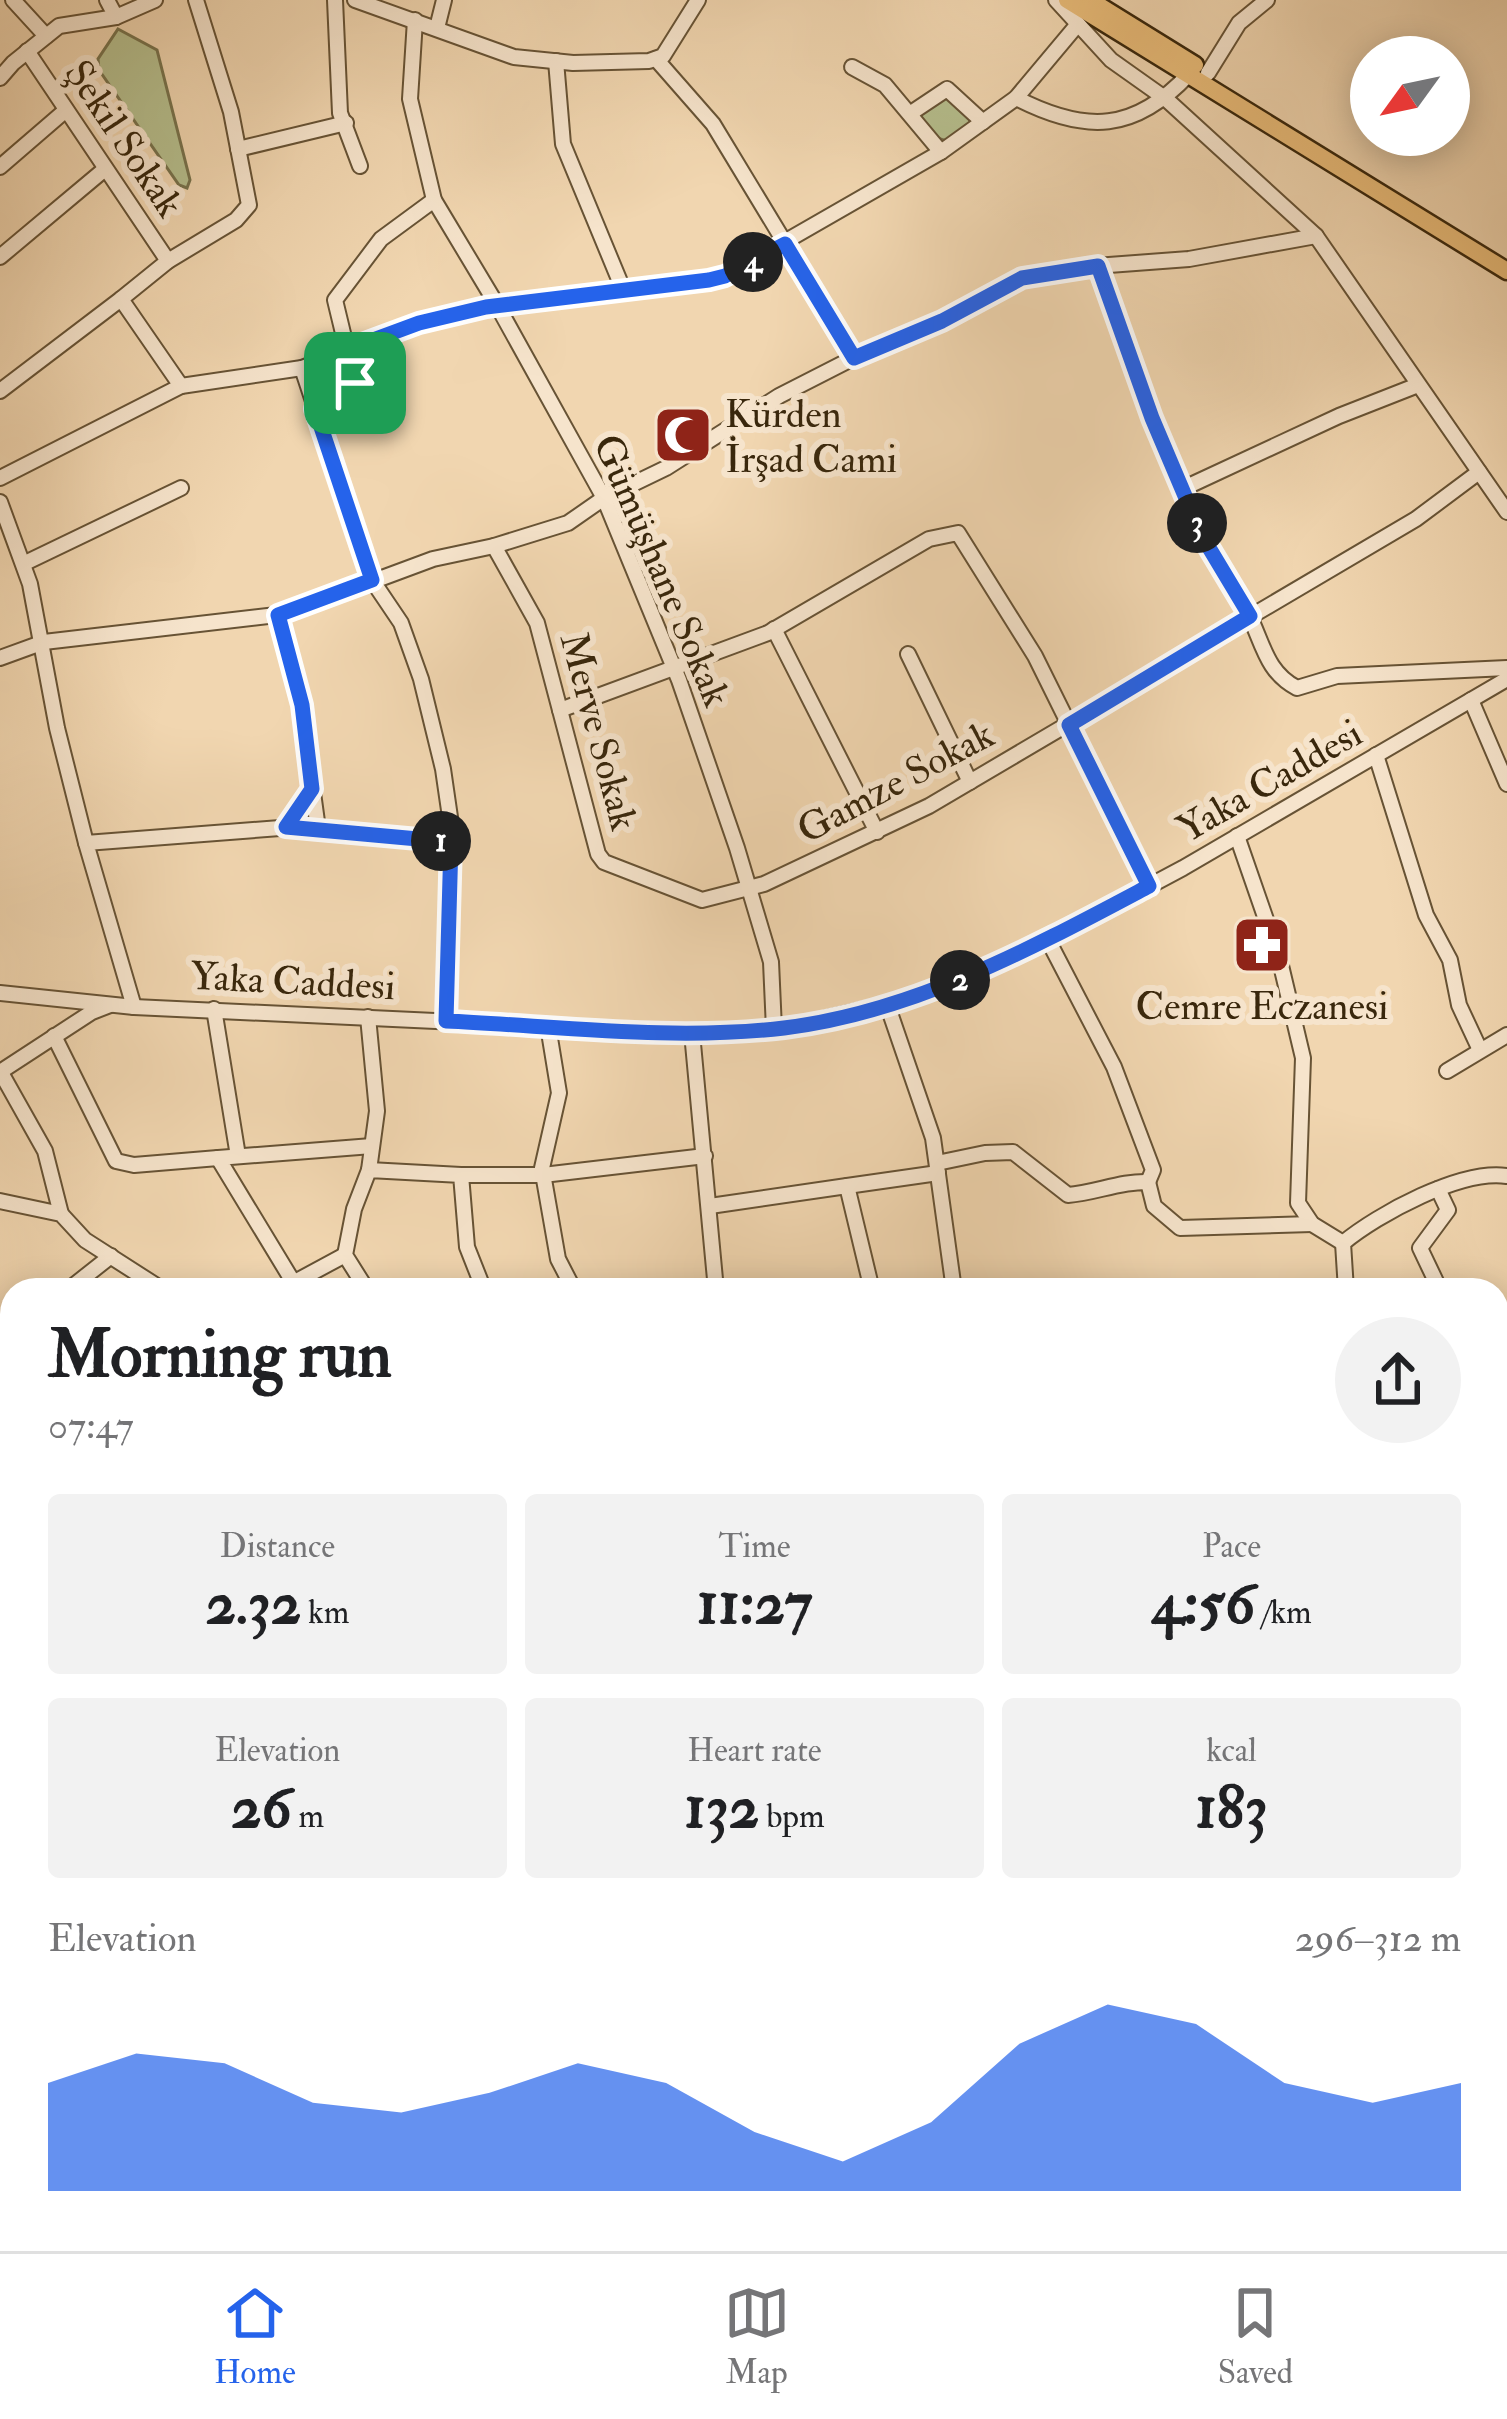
<!DOCTYPE html>
<meta charset="utf-8">
<style>
body{margin:0;font-family:"IM FELL Double Pica",serif;background:#f2f2f2;color:#202124;height:100vh;display:flex;flex-direction:column;font-size:45px;white-space:nowrap}
*{box-sizing:border-box;margin:0}
p{font-size:39px;color:#757577}
.icon{flex:none;width:66px;height:66px;fill:none;stroke:currentColor;stroke-width:2;stroke-linecap:round;stroke-linejoin:round}
.map{position:relative;flex:1;overflow:hidden}
.drawer{position:absolute;left:0px;top:1278px;width:1509px;height:975px;display:flex;flex-direction:column;background:#fff;border-radius:36px 36px 0 0;box-shadow:0 6px 30px #0003}
.drawer>*{flex:none}
.needle{width:78px;rotate:237deg}
.controls{position:absolute;left:1350px;top:36px;display:grid;gap:24px}
.controls a{display:grid;place-items:center;width:120px;height:120px;border-radius:50%;background:#fff;box-shadow:0 6px 30px #0003;font-size:60px}
.pin{position:absolute;display:grid;place-items:center;width:102px;height:102px;color:#fff;margin:-51px;border-radius:24px;box-shadow:0 6px 18px #0006}
.km{position:absolute;width:60px;height:60px;margin:-30px;border-radius:50%;background:#222;color:#fff;font-size:33px;line-height:60px;text-align:center}
.round{display:grid;place-items:center;flex:none;width:126px;height:126px;border-radius:63px;background:#f2f2f2}
.headline{display:flex;align-items:center;justify-content:space-between;height:204px;padding:0 48px}
h1{font-size:66px;font-weight:700;line-height:90px}
.metrics{display:grid;grid-template-columns:repeat(3,1fr);gap:18px;height:204px;padding:12px 48px}
.metrics div{display:grid;align-content:center;border-radius:12px;background:#f2f2f2;text-align:center}
.metrics b{font-size:60px;font-weight:700}
.metrics small{font-size:33px;font-weight:400}
.metrics p{font-size:33px}
.chart{height:336px;padding:24px 48px}
.chart p{display:flex;justify-content:space-between}
.chart svg{width:100%;height:216px;margin-top:12px;fill:#2563eb;opacity:.7}
.tab-bar{display:flex;justify-content:space-around;align-items:center;height:168px;border-top:3px solid #e0e0e0;background:#fff;font-size:33px;color:#757577}
.tab-bar a{display:grid;justify-items:center;gap:6px}
.tab-bar .active{color:#2563eb}
.map>svg:first-child{display:block}
</style>
<div class="map">
<svg width="1507" height="2251" viewBox="0 0 1507 2251">
<rect width="100%" height="100%" fill="#f1d6b0"/>
<filter id="stains"><feTurbulence type="fractalNoise" baseFrequency=".00167" numOctaves="4"/><feColorMatrix values="0 0 0 0 .2 0 0 0 0 .09 0 0 0 0 .02 0 0 0 .5 -.17"/></filter>
<radialGradient id="worn" r=".72"><stop offset=".6" stop-color="#630" stop-opacity="0"/><stop offset="1" stop-color="#630" stop-opacity=".3"/></radialGradient>
<g fill="#b6bf8e" stroke="#78734d" stroke-width="3">
<polygon points="118,29 157,50 190,180 187,188 179,185 99,70 98,59"/>
<polygon points="948,94 969,116 971,125 947,141 937,138 918,117 921,109"/>
</g>
<g fill="none" stroke-linecap="round" stroke-linejoin="round">
<g stroke="#675335" stroke-width="18">
<g id="minor">
<polyline points="13,0 46,36"/>
<polyline points="107,0 116,17"/>
<polyline points="335,0 340,113 360,166"/>
<polyline points="355,0 514,57 573,63 649,61 663,56 698,0"/>
<polyline points="1056,0 1111,60 1166,99 1316,236 1507,512"/>
<polyline points="415,20 410,99 434,200 497,305 604,498 632,566 679,680 737,848 771,962 774,1029"/>
<polyline points="437,28 444,0"/>
<polyline points="27,51 168,261"/>
<polyline points="656,59 713,124 854,357"/>
<polyline points="556,61 563,144 623,289"/>
<polyline points="852,67 885,85 941,152"/>
<polyline points="1208,73 1239,23 1267,0"/>
<polyline points="0,78 13,63 59,26 116,17 155,0"/>
<path d="M1016,98C1086,134 1135,132 1189,74"/>
<polyline points="911,113 947,89 983,122"/>
<polyline points="238,149 346,123"/>
<polyline points="0,167 66,110"/>
<polyline points="0,257 105,169"/>
<path d="M1098,266C1130,356 1160,448 1202,534C1215,561 1235,586 1248,613C1263,643 1266,672 1297,688L1337,676L1507,668"/>
<polyline points="302,368 372,580 401,623 421,679 443,769 451,824 446,1021"/>
<polyline points="181,386 121,299 168,261 236,220 249,205 231,112 196,0"/>
<polyline points="0,391 121,299"/>
<polyline points="315,409 355,383 335,300 381,239 434,200"/>
<polyline points="0,478 181,386 302,368 419,323 486,306 725,276 941,152 1016,98 1078,24"/>
<polyline points="1182,489 1339,416 1418,385"/>
<polyline points="0,502 30,584 57,728 86,843"/>
<polyline points="494,546 537,623 598,854 604,862 702,900 764,884 929,806 1416,519 1479,472"/>
<polyline points="25,563 181,488"/>
<polyline points="278,615 301,705 318,829"/>
<polyline points="774,629 877,832"/>
<polyline points="908,654 970,782"/>
<polyline points="0,658 44,642 285,614 433,559 494,546 568,523 604,498 666,468 779,396 875,347 942,321 1022,278 1082,267 1189,259 1316,236"/>
<polyline points="1471,700 1507,784"/>
<polyline points="560,710 768,633 929,539 958,533 1035,656 1149,886"/>
<polyline points="1376,755 1426,915 1450,960 1459,1005 1480,1050"/>
<polyline points="286,827 312,789"/>
<polyline points="1237,836 1279,957 1303,1058 1298,1203 1312,1224 1343,1243"/>
<polyline points="1048,940 1114,1067 1153,1170 1148,1182"/>
<polyline points="0,993 134,1007 692,1033 790,1027 887,1004 966,978 1048,940 1183,868 1507,679"/>
<polyline points="887,1004 933,1138 954,1290"/>
<polyline points="134,1007 86,843 293,827 451,842"/>
<polyline points="214,1009 238,1156"/>
<polyline points="368,1017 377,1111 369,1170"/>
<polyline points="548,1026 559,1093 542,1168 558,1259 574,1290"/>
<polyline points="692,1033 716,1290"/>
<polyline points="54,1036 116,1161 134,1165 218,1158"/>
<polyline points="0,1071 45,1151 61,1214"/>
<polyline points="1447,1071 1507,1035"/>
<polyline points="0,1072 92,1012 110,1005"/>
<path d="M937,1163L985,1153L1013,1152L1068,1195C1095,1193 1121,1181 1148,1182L1154,1206L1180,1228L1312,1224"/>
<polyline points="461,1175 543,1175 705,1156"/>
<polyline points="847,1186 938,1173"/>
<polyline points="1438,1189 1448,1210 1420,1248 1440,1290"/>
<polyline points="0,1201 61,1214 85,1240 163,1290"/>
<polyline points="710,1206 847,1186 872,1290"/>
<polyline points="292,1280 218,1158 372,1146"/>
<polyline points="68,1290 111,1256"/>
<polyline points="280,1290 345,1255"/>
<polyline points="367,1290 345,1255 354,1209 369,1170 461,1175 467,1247 484,1290"/>
<path d="M1346,1290L1343,1243C1378,1214 1461,1169 1507,1176"/>
<polyline points="0,1345 12,1333"/>
<polyline points="0,1358 12,1372"/>
<polyline points="1497,1432 1507,1434"/>
<polyline points="0,1483 12,1493"/>
<polyline points="0,1554 12,1550"/>
<polyline points="0,1673 12,1669"/>
<polyline points="0,1846 12,1844"/>
<polyline points="0,1976 12,1980"/>
<polyline points="0,2110 12,2076"/>
<polyline points="0,2146 12,2163"/>
<polyline points="1497,2166 1507,2160"/>
<polyline points="69,2241 77,2251"/>
<polyline points="157,2241 160,2251"/>
<polyline points="292,2241 295,2251"/>
<polyline points="388,2241 401,2251"/>
<polyline points="508,2241 515,2251"/>
<polyline points="629,2241 635,2251"/>
<polyline points="979,2241 980,2251"/>
<polyline points="223,2251 260,2241"/>
<polyline points="774,2251 835,2241"/>
<polyline points="1043,2251 1052,2241"/>
<polyline points="1062,2251 1069,2241"/>
<polyline points="1086,2251 1095,2241"/>
<polyline points="1161,2251 1165,2241"/>
<polyline points="1182,2251 1197,2241"/>
<polyline points="1225,2251 1228,2241"/>
<polyline points="1274,2251 1277,2241"/>
<polyline points="1359,2251 1371,2246 1381,2251"/>
<polyline points="1397,2251 1407,2241"/>
</g>
</g>
<g stroke="#39270c" stroke-width="21">
<g id="major">
<polyline points="1067,0 1507,271"/>
<polyline points="1090,0 1195,65"/>
</g>
</g>
<g stroke="#39270c" stroke-width="26">
<g id="highway">
<polyline points="0,2182 12,2198"/>
<polyline points="0,2209 12,2223"/>
<polyline points="27,2241 34,2251"/>
</g>
</g>
<use href="#minor" stroke="#f6e4cc" stroke-width="14"/>
<use href="#major" stroke="#e8bb78" stroke-width="16"/>
<use href="#highway" stroke="#e8bb78" stroke-width="21"/>
</g>
<g fill="none" stroke-linecap="round" stroke-linejoin="round">
<g stroke="#fff" stroke-width="24">
<path id="route" d="M785,244L854,358L942,321L1022,278L1098,266L1152,418L1202,536L1250,616L1069,725L1149,886C1034,947 915,1012 784,1028C673,1041 557,1026 446,1021L451,842L286,827L312,789L302,705L278,615L372,580L315,409L355,383L346,350L419,323L486,307L709,280L725,276Z"/>
</g>
<use href="#route" stroke="#2563eb" stroke-width="15"/>
</g>
<defs>
<g id="mosque-square" transform="scale(3)"><rect x="-9" y="-9" width="18" height="18" rx="4" fill="#8f2418" stroke="#f6e4cc"/><path d="M3.5-4.9A6 6 0 1 0 3.5 4.9A5 5 0 1 1 3.5-4.9Z" fill="#fff"/></g>
<g id="pharmacy-square" transform="scale(3)"><rect x="-9" y="-9" width="18" height="18" rx="4" fill="#8f2418" stroke="#f6e4cc"/><path d="M-2-6h4v4h4v4h-4v4h-4v-4h-4v-4h4Z" fill="#fff"/></g>
</defs>
<g fill-rule="evenodd">
<use href="#mosque-square" x="683" y="435"/>
<use href="#pharmacy-square" x="1262" y="945"/>
</g>
<g text-anchor="middle" stroke-width="12" stroke-linejoin="round" paint-order="stroke">
<g font-size="39" fill="#39270c" stroke="#f6e4cc">
<text transform="translate(125 138) rotate(56)" y="14">Şekil Sokak</text>
<text transform="translate(663 570) rotate(67)" y="14">Gümüşhane Sokak</text>
<text transform="translate(600 731) rotate(75)" y="14">Merve Sokak</text>
<text transform="translate(1269 780) rotate(-30)" y="14">Yaka Caddesi</text>
<text transform="translate(895 781) rotate(-28)" y="14">Gamze Sokak</text>
<text transform="translate(293 980) rotate(3)" y="14">Yaka Caddesi</text>
</g>
<g font-size="39" fill="#39270c" stroke="#f6e4cc" text-anchor="start">
<text x="725" y="427">Kürden<tspan x="725" dy="45">İrşad Cami</tspan></text>
<text x="1262" y="1019" text-anchor="middle">Cemre Eczanesi</text>
</g>
</g>
<rect width="100%" height="100%" filter="url(#stains)"/>
<rect width="100%" height="100%" fill="url(#worn)"/>
</svg>
<div class="controls">
<a><svg class="needle" viewBox="-14 -14 28 28"><path d="M0-13l5 13h-10z" fill="#e53935"/><path d="M0 13l5-13h-10z" fill="#757577"/></svg></a>
</div>
<div class="pin" style="left:355px;top:383px;background:#1e9e55"><svg class="icon" aria-label="arrive" viewBox="0 0 24 24"><path d="M6 21V4h12l-3 4 3 4H6"/></svg></div>
<b class="km" style="left:441px;top:841px">1</b>
<b class="km" style="left:960px;top:980px">2</b>
<b class="km" style="left:1197px;top:523px">3</b>
<b class="km" style="left:753px;top:262px">4</b>
<section class="drawer">
<div class="headline"><div><h1>Morning run</h1><p>07:47</p></div><a class="round"><svg class="icon" aria-label="share" viewBox="0 0 24 24"><path d="M12 15V3M7 8l5-5 5 5M5 13v7h14v-7"/></svg></a></div>
<div class="metrics">
<div><p>Distance</p><b>2.32<small> km</small></b></div>
<div><p>Time</p><b>11:27</b></div>
<div><p>Pace</p><b>4:56<small> /km</small></b></div>
</div>
<div class="metrics">
<div><p>Elevation</p><b>26<small> m</small></b></div>
<div><p>Heart rate</p><b>132<small> bpm</small></b></div>
<div><p>kcal</p><b>183</b></div>
</div>
<div class="chart"><p><span>Elevation</span>296–312 m</p>
<svg viewBox="0 0 160 44" preserveAspectRatio="none"><path d="M0 44V22L10 16L20 18L30 26L40 28L50 24L60 18L70 22L80 32L90 38L100 30L110 14L120 6L130 10L140 22L150 26L160 22V44z"/></svg>
</div>
</section>
</div>
<nav class="tab-bar">
<a class="active"><svg class="icon" aria-label="home" viewBox="0 0 24 24"><path d="M3 11l9-7 9 7M6 9v11h12V9"/></svg>Home</a>
<a><svg class="icon" aria-label="map" viewBox="0 0 24 24"><path d="M3 6l6-2 6 2 6-2v14l-6 2-6-2-6 2zM9 4v14M15 6v14"/></svg>Map</a>
<a><svg class="icon" aria-label="saved" viewBox="0 0 24 24"><path d="M7 4h10v16l-5-4-5 4z"/></svg>Saved</a>
</nav>
